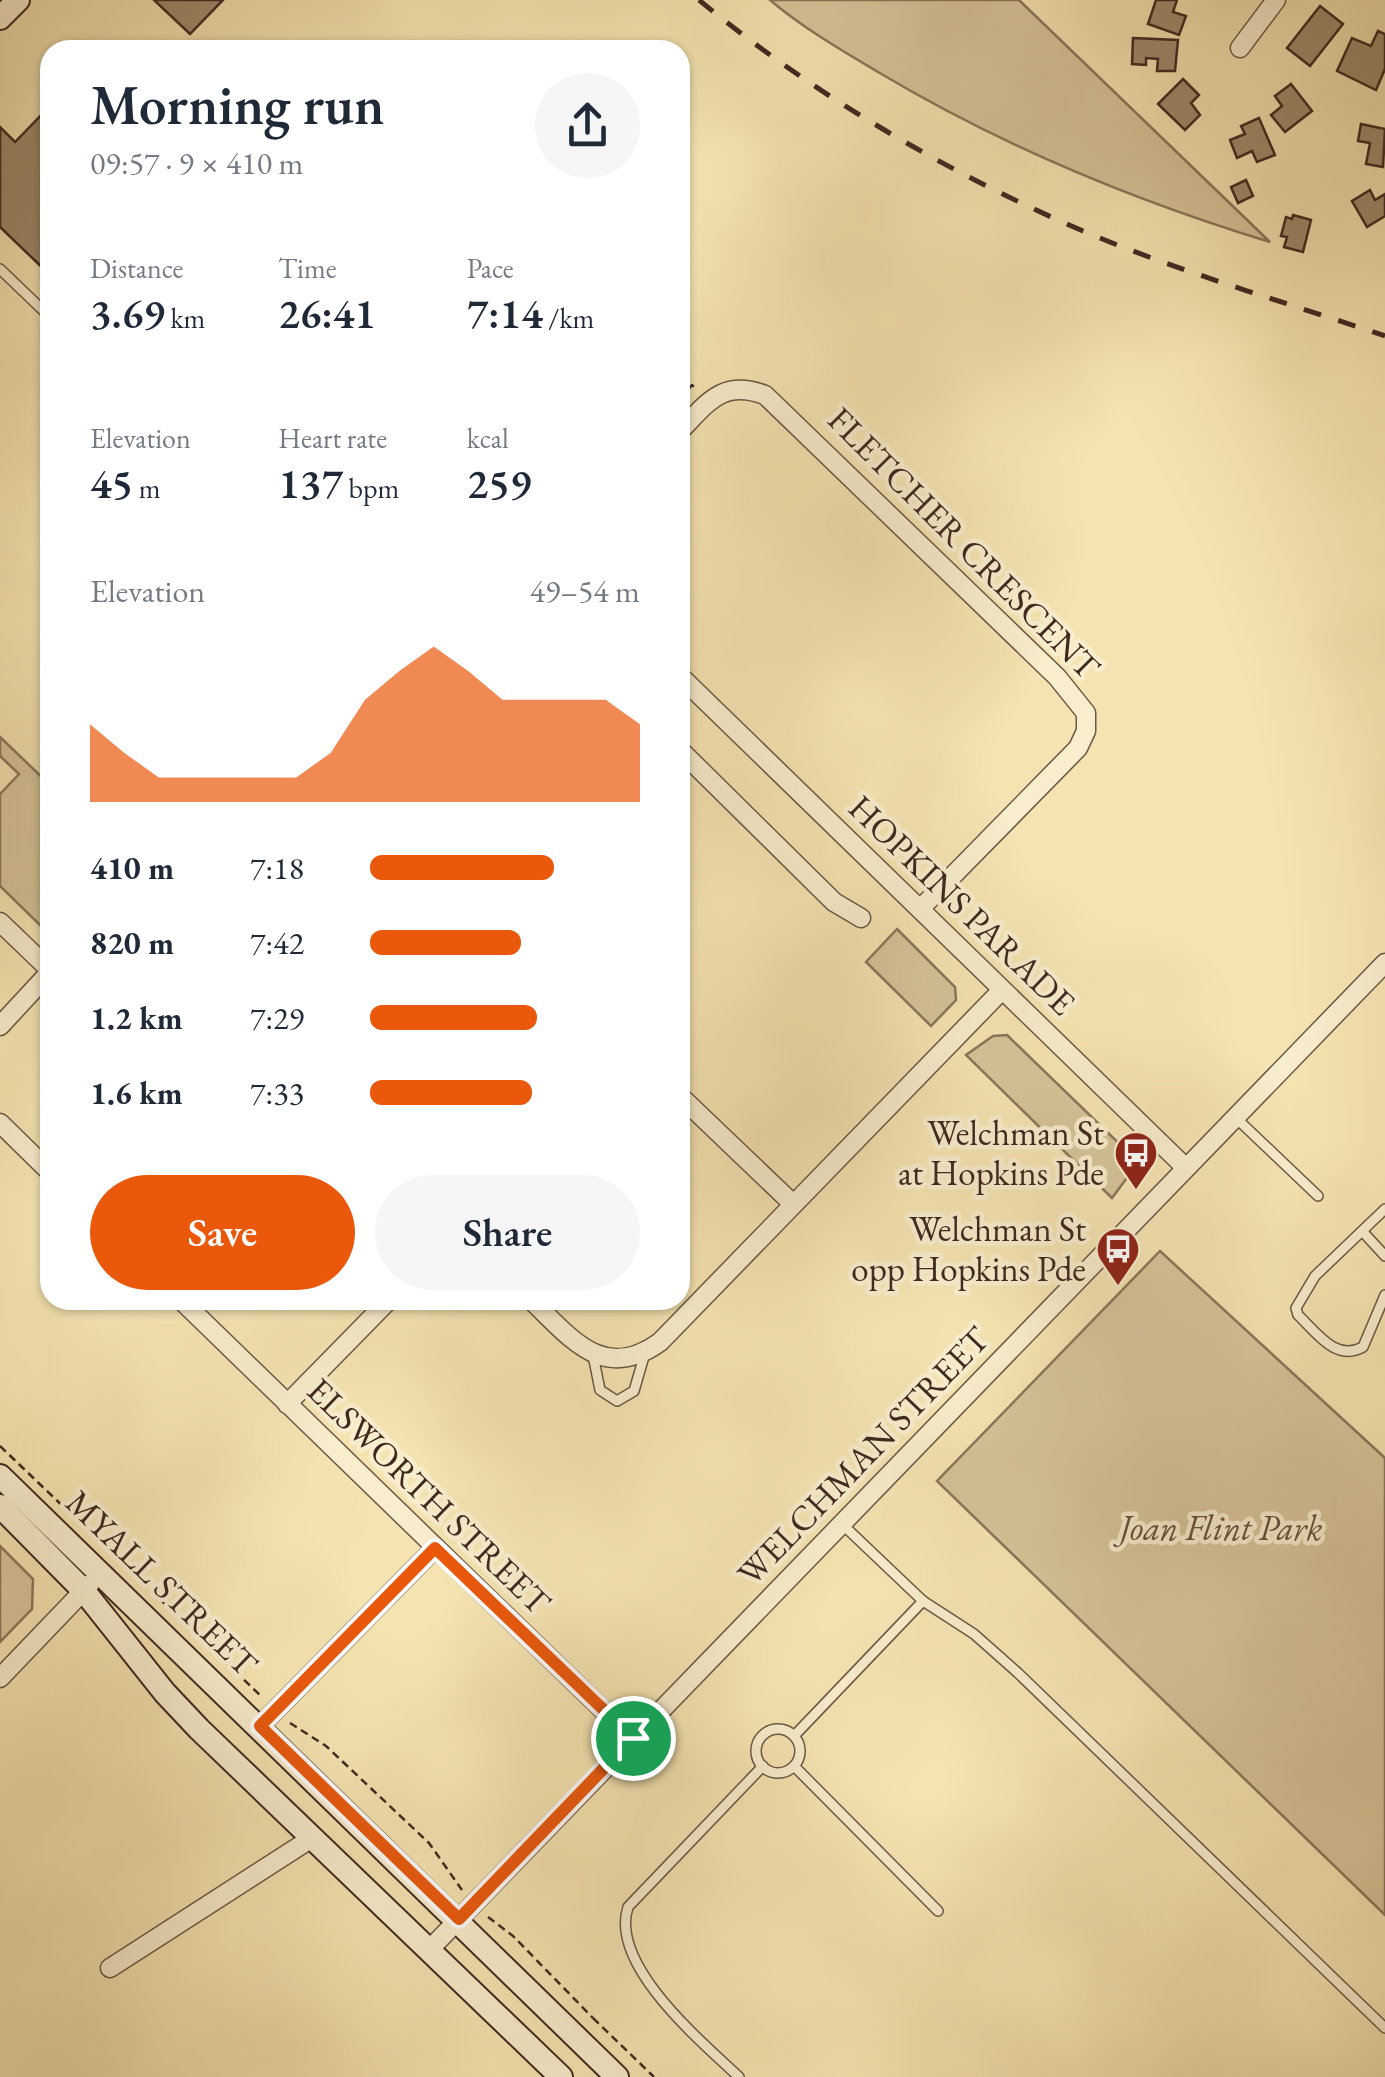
<!DOCTYPE html>
<meta charset="utf-8">
<style>
body{margin:0;font-family:"EB Garamond",serif;background:#f6f6f7;color:#1f2937;height:100vh;display:flex;flex-direction:column;font-size:38px;white-space:nowrap}
*{box-sizing:border-box;margin:0}
p{font-size:32px;color:#747a83}
.icon{flex:none;width:55px;height:55px;fill:none;stroke:currentColor;stroke-width:2;stroke-linecap:round;stroke-linejoin:round}
.map{position:relative;flex:1;overflow:hidden}
.drawer{position:absolute;left:40px;top:40px;width:650px;height:1270px;display:flex;flex-direction:column;background:#fff;border-radius:30px;box-shadow:0 2px 8px #0004}
.drawer>*{flex:none}
.pin{position:absolute;display:grid;place-items:center;width:85px;height:85px;color:#fff;margin:-42px;border:5px solid #fff;border-radius:50%;box-shadow:0 2px 10px #0007}
.round{display:grid;place-items:center;flex:none;width:105px;height:105px;border-radius:52px;background:#f6f6f7}
.head{display:flex;align-items:center;justify-content:space-between;height:170px;padding:0 50px}
h1{font-size:55px;font-weight:600;line-height:75px}
.figures{display:grid;grid-template-columns:repeat(3,1fr);gap:15px;height:170px;padding:10px 50px}
.figures div{display:grid;align-content:center}
.figures b{font-size:42px;font-weight:600}
.figures small{font-size:28px;font-weight:400}
.figures p{font-size:28px}
.chart{height:280px;padding:20px 50px}
.chart p{display:flex;justify-content:space-between}
.chart svg{width:100%;height:180px;margin-top:10px;fill:#ea580c;opacity:.7}
.action{display:flex;gap:20px;margin-top:auto;padding:20px 50px}
.action a{flex:1;height:115px;border-radius:60px;background:#ea580c;color:#fff;font-size:40px;font-weight:600;line-height:115px;text-align:center}
.action a+a{background:#f6f6f7;color:#1f2937}
ul{padding:0 50px;list-style:none;font-size:32px}
li{display:grid;grid-template-columns:160px 120px 1fr;align-items:center;height:75px}
li i{height:25px;border-radius:12px;background:#ea580c}
.map>svg:first-child{display:block}
</style>
<div class="map">
<svg width="1385" height="2077" viewBox="0 0 1385 2077">
<rect width="100%" height="100%" fill="#f5e4b2"/>
<filter id="stains"><feTurbulence type="fractalNoise" baseFrequency=".002" numOctaves="4"/><feColorMatrix values="0 0 0 0 .2 0 0 0 0 .09 0 0 0 0 .02 0 0 0 .5 -.17"/></filter>
<radialGradient id="worn" r=".72"><stop offset=".6" stop-color="#630" stop-opacity="0"/><stop offset="1" stop-color="#630" stop-opacity=".3"/></radialGradient>
<g fill="#d6c499" stroke="#8a765c" stroke-width="2.5">
<path d="M770,0H1019L1270,242C1132,200 1002,146 878,72C841,50 803,28 770,0Z"/>
<polygon points="0,737 50,785 50,929 45,930 0,886 0,794 19,774 0,756"/>
<polygon points="897,929 955,987 956,1000 931,1026 866,962"/>
<polygon points="1007,1035 1132,1156 1132,1171 1112,1198 966,1055 993,1036"/>
<polygon points="1160,1251 1385,1458 1385,1915 937,1481"/>
<polygon points="0,1546 33,1579 32,1609 0,1642"/>
</g>
<g fill="#9e8a6c" stroke="#3f2820" stroke-width="2.5">
<polygon points="154,0 223,0 190,34"/>
<polygon points="1156,0 1177,0 1173,12 1186,16 1179,35 1148,24"/>
<polygon points="1320,6 1343,24 1310,66 1287,48"/>
<polygon points="1378,31 1385,34 1385,69 1376,90 1337,71 1352,38 1371,46"/>
<polygon points="1133,38 1178,40 1175,71 1157,71 1158,59 1146,58 1146,65 1132,64"/>
<polygon points="1183,79 1199,95 1191,103 1200,115 1185,130 1158,104"/>
<polygon points="1291,84 1312,111 1285,132 1271,115 1282,106 1275,96"/>
<polygon points="50,106 50,275 0,227 0,127 15,142"/>
<polygon points="1259,118 1275,155 1257,162 1252,151 1237,158 1230,140 1245,134 1241,126"/>
<polygon points="1361,124 1385,129 1383,167 1366,164 1370,143 1358,141"/>
<polygon points="1246,180 1253,196 1238,203 1231,187"/>
<polygon points="1370,190 1375,200 1385,194 1385,216 1367,227 1352,201"/>
<polygon points="1293,215 1311,220 1303,252 1284,247 1287,237 1281,236 1286,217 1292,219"/>
</g>
<g fill="none" stroke-linecap="round" stroke-linejoin="round">
<g stroke="#6c5744" stroke-width="12">
<g id="lane">
<polyline points="0,269 50,317"/>
<polyline points="1235,1117 1318,1196"/>
<path d="M1385,1209L1315,1276L1296,1308L1298,1315C1317,1333 1336,1362 1363,1347L1385,1295"/>
<polyline points="1363,1232 1385,1256"/>
<polyline points="593,1355 600,1390 617,1401 634,1391 645,1353"/>
<polyline points="923,1601 974,1634 1018,1673 1385,2028"/>
<circle cx="778" cy="1751" r="22"/>
<polyline points="794,1736 923,1601 842,1524"/>
<polyline points="794,1766 938,1911"/>
<path d="M739,2077C701,2041 609,1965 628,1907L763,1766"/>
</g>
</g>
<g stroke="#6c5744" stroke-width="21">
<g id="street">
<polyline points="1240,48 1276,0"/>
<path d="M680,431C708,402 723,379 765,395L1057,677L1086,713V731L1078,748L920,909"/>
<polyline points="680,676 1186,1168"/>
<polyline points="680,750 834,902 861,918"/>
<polyline points="0,922 50,970"/>
<polyline points="0,1026 50,972"/>
<polyline points="680,1096 793,1204"/>
<polyline points="0,1123 50,1172"/>
<polyline points="181,1300 633,1739"/>
<path d="M531,1300C571,1338 603,1383 660,1342L1002,990"/>
<polyline points="287,1404 389,1300"/>
<polyline points="0,1678 90,1584"/>
<polyline points="260,1726 435,1548"/>
<polyline points="429,1950 1385,963"/>
<polyline points="110,1968 312,1838"/>
</g>
</g>
<g stroke="#3f2820" stroke-width="26">
<g id="secondary">
<polyline points="0,18 18,0"/>
<polyline points="0,1476 617,2077"/>
<polyline points="0,1506 84,1591 165,1693 199,1729 561,2077"/>
</g>
</g>
<g stroke="#3f2820" stroke-width="2.5" stroke-dasharray="8 5" stroke-linecap="butt">
<polyline points="680,399 692,385 696,389"/>
<polyline points="0,1446 262,1697"/>
<polyline points="290,1723 326,1746 429,1843 462,1890"/>
<polyline points="488,1917 513,1936 593,2018"/>
<polyline points="593,2018 654,2077"/>
</g>
<use href="#lane" stroke="#f8edcd" stroke-width="9"/>
<use href="#street" stroke="#f8edcd" stroke-width="18"/>
<use href="#secondary" stroke="#f8edcd" stroke-width="22"/>
<path stroke="#3f2820" stroke-width="5" stroke-dasharray="18 18" stroke-linecap="butt" d="M699,0C814,95 946,172 1083,231C1180,272 1285,302 1385,336"/>
</g>
<g fill="none" stroke-linecap="round" stroke-linejoin="round">
<g stroke="#fff" stroke-width="20">
<polygon id="route" points="435,1548 633,1738 459,1919 260,1726"/>
</g>
<use href="#route" stroke="#ea580c" stroke-width="12"/>
</g>
<defs>
<g id="bus-pin" transform="scale(2.25)"><path d="M0 17L-7.5 6A9.5 9.5 0 1 1 7.5 6Z" fill="#8f2418" stroke="#f8edcd"/><path d="M-5-6H5V4H4V6H2V4H-2V6H-4V4H-5ZM-3.5-4V0h7V-4ZM-3.5 1.2v1.5H-2V1.2ZM2 1.2v1.5H3.5V1.2Z" fill="#fff"/></g>
</defs>
<g fill-rule="evenodd">
<use href="#bus-pin" x="1136" y="1153"/>
<use href="#bus-pin" x="1118" y="1249"/>
</g>
<g text-anchor="middle" stroke-width="9" stroke-linejoin="round" paint-order="stroke">
<g font-size="35" fill="#3f2820" stroke="#f8edcd">
<text transform="translate(964 543) rotate(45)" y="12">FLETCHER CRESCENT</text>
<text transform="translate(962 905) rotate(44)" y="12">HOPKINS PARADE</text>
<text transform="translate(863 1456) rotate(-46)" y="12">WELCHMAN STREET</text>
<text transform="translate(429 1496) rotate(44)" y="12">ELSWORTH STREET</text>
<text transform="translate(162 1583) rotate(44)" y="12">MYALL STREET</text>
</g>
<g font-size="35" fill="#3f2820" stroke="#f8edcd" text-anchor="end">
<text x="1104" y="1145">Welchman St<tspan x="1104" dy="40">at Hopkins Pde</tspan></text>
<text x="1086" y="1241">Welchman St<tspan x="1086" dy="40">opp Hopkins Pde</tspan></text>
</g>
<g font-size="35" font-style="italic" fill="#654f3e" stroke="#f8edcd">
<text x="1221" y="1540">Joan Flint Park</text>
</g>
</g>
<rect width="100%" height="100%" filter="url(#stains)"/>
<rect width="100%" height="100%" fill="url(#worn)"/>
</svg>
<div class="pin" style="left:633px;top:1738px;background:#1e9e55"><svg class="icon" aria-label="arrive" viewBox="0 0 24 24"><path d="M6 21V4h12l-3 4 3 4H6"/></svg></div>
<section class="drawer">
<div class="head"><div><h1>Morning run</h1><p>09:57 · 9 × 410 m</p></div><a class="round"><svg class="icon" aria-label="share" viewBox="0 0 24 24"><path d="M12 15V3M7 8l5-5 5 5M5 13v7h14v-7"/></svg></a></div>
<div class="figures">
<div><p>Distance</p><b>3.69<small> km</small></b></div>
<div><p>Time</p><b>26:41</b></div>
<div><p>Pace</p><b>7:14<small> /km</small></b></div>
</div>
<div class="figures">
<div><p>Elevation</p><b>45<small> m</small></b></div>
<div><p>Heart rate</p><b>137<small> bpm</small></b></div>
<div><p>kcal</p><b>259</b></div>
</div>
<div class="chart"><p><span>Elevation</span>49–54 m</p>
<svg viewBox="0 0 160 44" preserveAspectRatio="none"><path d="M0 44V25L10 32L20 38L30 38L40 38L50 38L60 38L70 32L80 19L90 12L100 6L110 12L120 19L130 19L140 19L150 19L160 25V44z"/></svg>
</div>
<ul>
<li><b>410 m</b>7:18<i style="width:68%"></i></li>
<li><b>820 m</b>7:42<i style="width:56%"></i></li>
<li><b>1.2 km</b>7:29<i style="width:62%"></i></li>
<li><b>1.6 km</b>7:33<i style="width:60%"></i></li>
</ul>
<div class="action"><a>Save</a><a>Share</a></div>
</section>
</div>
